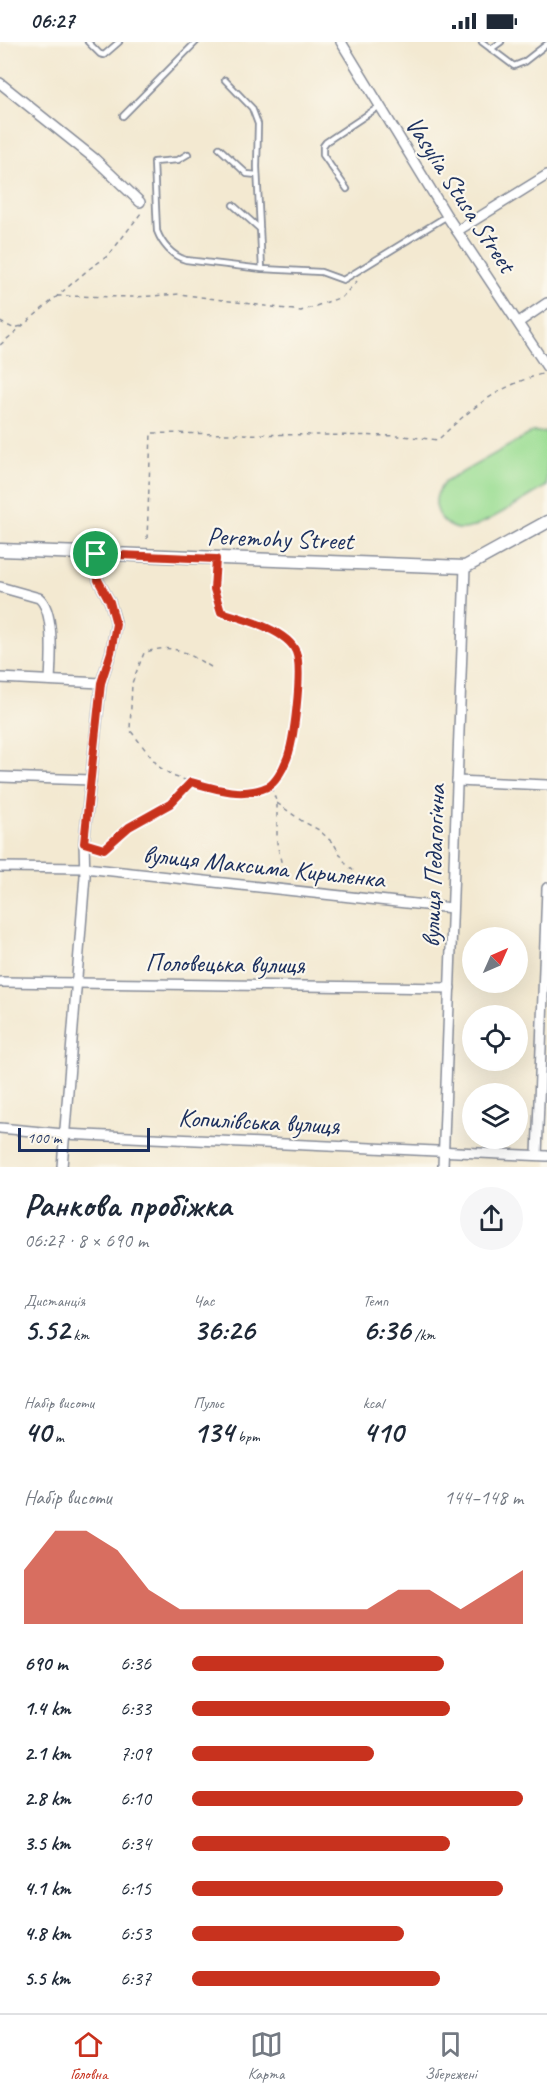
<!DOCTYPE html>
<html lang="uk">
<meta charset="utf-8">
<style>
body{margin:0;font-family:Caveat,sans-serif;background:#f6f6f7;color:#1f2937;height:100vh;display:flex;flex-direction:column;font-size:22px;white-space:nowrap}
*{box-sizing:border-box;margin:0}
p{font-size:20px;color:#747a83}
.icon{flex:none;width:33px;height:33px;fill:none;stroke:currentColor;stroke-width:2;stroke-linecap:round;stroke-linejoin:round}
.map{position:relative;height:1125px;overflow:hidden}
.panel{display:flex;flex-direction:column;background:#fff;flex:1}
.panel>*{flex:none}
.needle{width:39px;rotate:45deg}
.tools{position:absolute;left:462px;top:885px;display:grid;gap:12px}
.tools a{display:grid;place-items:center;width:66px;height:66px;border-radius:50%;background:#fff;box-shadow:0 6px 24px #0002;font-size:30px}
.scale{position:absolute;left:18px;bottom:15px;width:132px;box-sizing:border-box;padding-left:6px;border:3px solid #1b2f5e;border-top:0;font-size:16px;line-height:21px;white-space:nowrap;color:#1b2f5e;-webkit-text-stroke:4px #fbf7ec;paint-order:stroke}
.pin{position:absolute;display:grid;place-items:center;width:51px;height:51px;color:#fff;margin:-26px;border:3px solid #fff;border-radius:50%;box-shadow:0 2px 6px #0007}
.round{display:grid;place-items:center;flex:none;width:63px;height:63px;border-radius:32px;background:#f6f6f7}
.head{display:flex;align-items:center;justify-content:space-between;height:102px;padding:0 24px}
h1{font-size:33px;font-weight:600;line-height:45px}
.metrics{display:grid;grid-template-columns:repeat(3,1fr);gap:9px;height:102px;padding:6px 24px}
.metrics div{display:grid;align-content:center}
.metrics b{font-size:30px;font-weight:600}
.metrics small{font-size:16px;font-weight:400}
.metrics p{font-size:16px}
.chart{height:168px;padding:12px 24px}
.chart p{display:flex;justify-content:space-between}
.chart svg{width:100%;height:108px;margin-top:6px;fill:#c8321e;opacity:.7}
ul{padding:0 24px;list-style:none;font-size:20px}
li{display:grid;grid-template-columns:96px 72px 1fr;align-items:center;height:45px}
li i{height:15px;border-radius:8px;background:#c8321e}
.status{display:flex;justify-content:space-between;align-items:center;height:42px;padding:0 30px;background:#fff;direction:ltr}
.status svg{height:16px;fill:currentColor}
.tab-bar{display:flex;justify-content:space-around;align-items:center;height:84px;border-top:2px solid #e0e1e3;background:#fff;font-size:16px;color:#747a83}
.tab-bar a{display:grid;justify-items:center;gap:3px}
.tab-bar .selected{color:#c8321e}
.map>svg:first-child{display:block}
</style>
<div class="status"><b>06:27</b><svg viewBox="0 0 49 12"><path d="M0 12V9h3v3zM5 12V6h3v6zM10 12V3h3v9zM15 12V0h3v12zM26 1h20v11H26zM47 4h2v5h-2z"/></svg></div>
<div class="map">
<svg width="547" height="1125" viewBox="0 0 547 1125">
<rect width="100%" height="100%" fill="#fbf7ec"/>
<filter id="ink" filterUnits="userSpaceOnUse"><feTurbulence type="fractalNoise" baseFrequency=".0167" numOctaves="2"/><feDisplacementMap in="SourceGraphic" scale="12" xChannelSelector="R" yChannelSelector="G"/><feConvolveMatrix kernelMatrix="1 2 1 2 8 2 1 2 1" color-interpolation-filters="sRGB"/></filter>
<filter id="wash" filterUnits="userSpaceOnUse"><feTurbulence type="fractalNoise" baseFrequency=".008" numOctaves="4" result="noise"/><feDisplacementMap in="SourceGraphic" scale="24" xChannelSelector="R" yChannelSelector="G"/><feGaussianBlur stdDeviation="1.35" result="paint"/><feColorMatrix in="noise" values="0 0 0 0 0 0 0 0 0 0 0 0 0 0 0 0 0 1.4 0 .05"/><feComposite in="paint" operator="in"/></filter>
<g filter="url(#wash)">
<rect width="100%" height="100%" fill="#f3e9d1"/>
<path fill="#9dde94" stroke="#5c8679" stroke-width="1.5" d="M533,390H547V444C531,453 479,487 464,487C453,488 442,481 438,470C433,459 437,449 445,440Z"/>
</g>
<g filter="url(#ink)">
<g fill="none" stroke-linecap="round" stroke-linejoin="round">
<g stroke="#878c98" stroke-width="8">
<g id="service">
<polyline points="88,0 100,12 104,13 119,0"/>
<polyline points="482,0 514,24 524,20 547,2"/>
<polyline points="491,7 501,0"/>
<polyline points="225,38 252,66 258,82 257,125 262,227"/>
<polyline points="123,74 196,0"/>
<polyline points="219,106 247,132 257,133"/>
<path d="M188,112L178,118L154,120L157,189C162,202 172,214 186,218L262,227L321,230L343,238L447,174"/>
<polyline points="347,147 323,113 323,104 326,100 380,64"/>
<polyline points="233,163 260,187"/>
</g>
</g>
<g stroke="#878c98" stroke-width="12">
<g id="minor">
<polyline points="341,0 447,174 547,325"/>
<polyline points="0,41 95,117 140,160"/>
<polyline points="457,189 547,133"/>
<polyline points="519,280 547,261"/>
<path d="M0,545L39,556C55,569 51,618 50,638"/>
<polyline points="0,636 101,641"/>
<polyline points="0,735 91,738"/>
<polyline points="457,739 547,743"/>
<polyline points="0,825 85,826 452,866"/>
<polyline points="0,940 450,946"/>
<polyline points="0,1086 63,1092 547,1114"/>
<polyline points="537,1113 547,846"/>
<polyline points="62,1125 85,834 84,801 101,641 111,610 116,581 110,560 98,538 96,512"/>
<polyline points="443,1125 465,525"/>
</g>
</g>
<g stroke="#878c98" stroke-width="15">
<polyline id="tertiary" points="0,508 465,525 547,480"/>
</g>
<g stroke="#878c98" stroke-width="1.5" stroke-dasharray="4.5 4.5" stroke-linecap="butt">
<polyline points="57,254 136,255 180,252 301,269 342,255 360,236"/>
<polyline points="0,280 13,286 22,284"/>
<polyline points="0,303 89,227 109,213 141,171 140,168"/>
<path d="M147,497L151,391L403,394L438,398C468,368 500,343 542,332"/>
<path d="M211,625C186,611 174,600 144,611L132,641L130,688L159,725L175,735L223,749L253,750L271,744L287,718L296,673L298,633L296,609L280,591L221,570L214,547L216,526"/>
<polyline points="271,745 277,761 277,801 284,833"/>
<polyline points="277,761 302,779 319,788 334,802 346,822 356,831"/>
<polyline points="92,803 104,807 129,785 170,762 190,741"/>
</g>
<use href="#service" stroke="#fff" stroke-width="4.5"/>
<use href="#minor" stroke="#fff" stroke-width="9"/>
<use href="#tertiary" stroke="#fff" stroke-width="12"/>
</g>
</g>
<g fill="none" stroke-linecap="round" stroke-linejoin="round" filter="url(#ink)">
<g stroke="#fff" stroke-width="12">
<path id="route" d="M96,512L216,517L214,547L221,570C241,576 288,588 296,610C303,627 294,702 286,719C283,727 275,742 267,745C243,756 215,747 191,740L170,762L129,785L104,807L84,801L101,641L111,610L116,582L110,560L98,538Z"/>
</g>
<use href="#route" stroke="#c8321e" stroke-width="8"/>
</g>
<g text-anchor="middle" stroke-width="4.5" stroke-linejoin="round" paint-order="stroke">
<g font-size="26" fill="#1b2f5e" stroke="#fbf7ec">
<text transform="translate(461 152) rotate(57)" y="9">Vasylia Stusa Street</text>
<text transform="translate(280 496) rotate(2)" y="9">Peremohy Street</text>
<text transform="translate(264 824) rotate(6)" y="9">вулиця Максима Кириленка</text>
<text transform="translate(433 824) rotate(-88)" y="9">вулиця Педагогічна</text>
<text transform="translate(225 921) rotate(1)" y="9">Половецька вулиця</text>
<text transform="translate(259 1079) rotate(3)" y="9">Копилівська вулиця</text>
</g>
</g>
</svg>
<div class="tools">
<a><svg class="needle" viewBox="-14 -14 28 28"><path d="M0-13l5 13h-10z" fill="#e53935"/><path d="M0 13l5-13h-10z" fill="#747a83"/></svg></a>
<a><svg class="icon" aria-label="locate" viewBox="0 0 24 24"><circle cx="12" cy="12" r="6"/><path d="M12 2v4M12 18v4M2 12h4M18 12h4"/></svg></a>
<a><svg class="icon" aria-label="layers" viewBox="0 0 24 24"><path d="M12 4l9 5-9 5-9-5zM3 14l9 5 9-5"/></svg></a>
</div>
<div class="scale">100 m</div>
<div class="pin" style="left:96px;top:512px;background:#1e9e55"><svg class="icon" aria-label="arrive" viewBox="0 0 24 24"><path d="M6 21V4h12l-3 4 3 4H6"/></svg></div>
</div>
<section class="panel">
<div class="head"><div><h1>Ранкова пробіжка</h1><p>06:27 · 8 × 690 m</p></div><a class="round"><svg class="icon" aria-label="share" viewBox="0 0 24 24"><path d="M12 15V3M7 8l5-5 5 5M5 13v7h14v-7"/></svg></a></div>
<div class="metrics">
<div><p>Дистанція</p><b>5.52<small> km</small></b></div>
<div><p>Час</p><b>36:26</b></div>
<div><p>Темп</p><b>6:36<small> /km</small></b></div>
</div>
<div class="metrics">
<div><p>Набір висоти</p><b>40<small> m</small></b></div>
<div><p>Пульс</p><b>134<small> bpm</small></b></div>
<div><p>kcal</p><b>410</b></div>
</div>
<div class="chart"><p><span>Набір висоти</span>144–148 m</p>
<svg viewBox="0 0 160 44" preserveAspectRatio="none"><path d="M0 44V22L10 6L20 6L30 14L40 30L50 38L60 38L70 38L80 38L90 38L100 38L110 38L120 30L130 30L140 38L150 30L160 22V44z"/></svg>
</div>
<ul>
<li><b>690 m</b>6:36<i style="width:76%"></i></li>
<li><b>1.4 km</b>6:33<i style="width:78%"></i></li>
<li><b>2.1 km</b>7:09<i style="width:55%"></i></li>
<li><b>2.8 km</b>6:10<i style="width:100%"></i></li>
<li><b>3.5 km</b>6:34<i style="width:78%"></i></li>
<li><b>4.1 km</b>6:15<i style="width:94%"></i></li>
<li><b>4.8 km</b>6:53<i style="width:64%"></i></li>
<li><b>5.5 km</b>6:37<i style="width:75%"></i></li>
</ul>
</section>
<nav class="tab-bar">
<a class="selected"><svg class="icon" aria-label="home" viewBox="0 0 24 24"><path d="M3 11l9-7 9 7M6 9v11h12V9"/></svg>Головна</a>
<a><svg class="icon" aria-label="map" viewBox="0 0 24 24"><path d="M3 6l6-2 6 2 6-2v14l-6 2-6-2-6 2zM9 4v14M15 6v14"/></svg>Карта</a>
<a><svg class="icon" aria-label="saved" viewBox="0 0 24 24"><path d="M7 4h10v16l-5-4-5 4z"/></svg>Збережені</a>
</nav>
